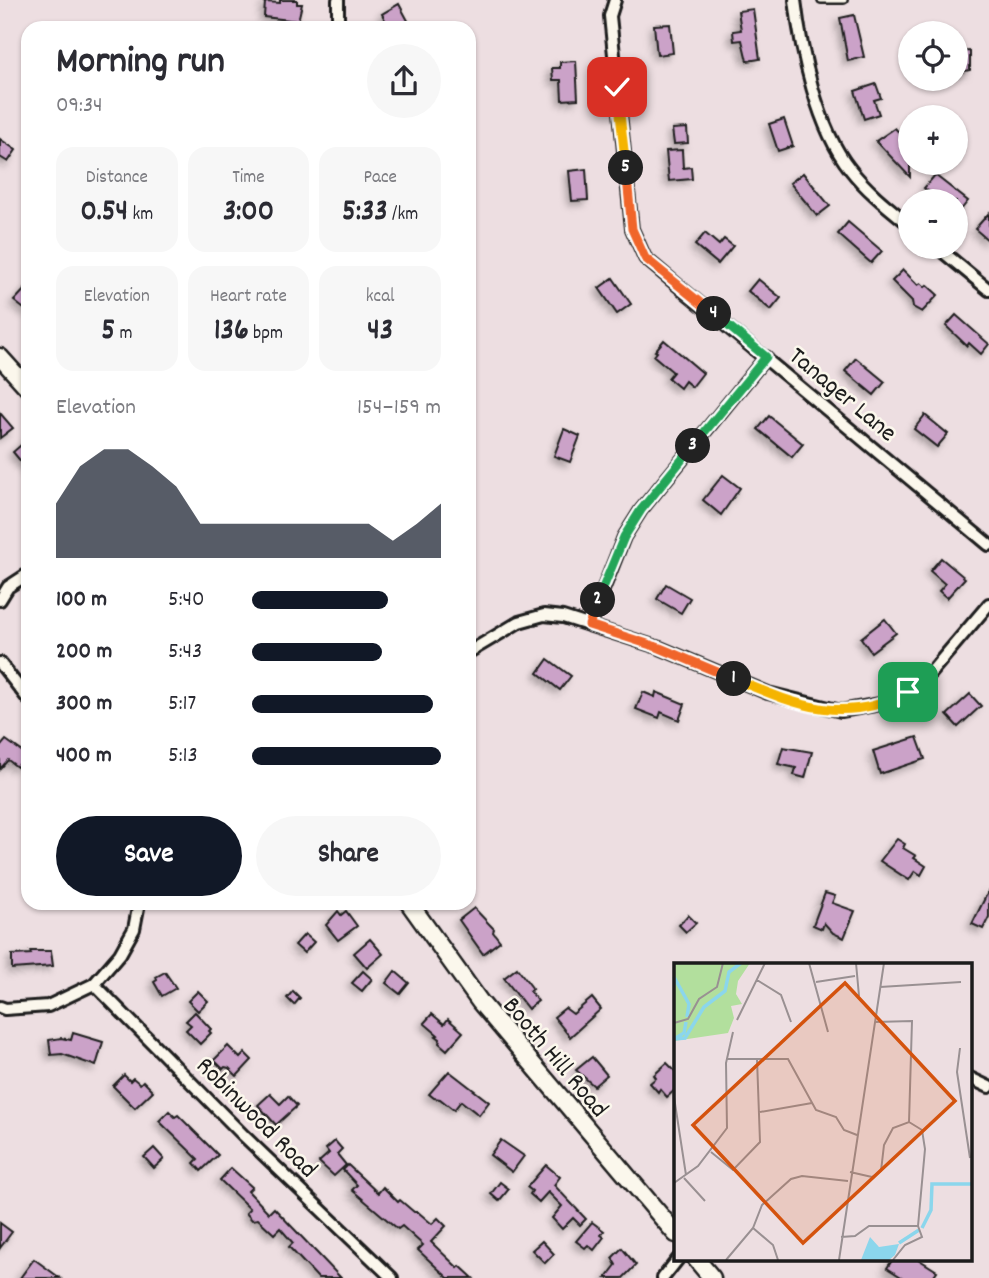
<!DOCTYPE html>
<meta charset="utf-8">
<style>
body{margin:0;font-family:Dekko,sans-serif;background:#f7f7f7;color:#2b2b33;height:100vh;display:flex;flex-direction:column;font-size:26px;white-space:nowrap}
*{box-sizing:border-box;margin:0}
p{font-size:23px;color:#7c7c81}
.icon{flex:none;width:38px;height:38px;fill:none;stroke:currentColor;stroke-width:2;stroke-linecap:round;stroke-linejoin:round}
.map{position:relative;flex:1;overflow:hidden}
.drawer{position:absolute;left:21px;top:21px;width:455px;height:889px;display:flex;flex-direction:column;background:#fff;border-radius:21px;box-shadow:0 2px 5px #0004}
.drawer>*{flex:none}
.fabs{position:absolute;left:898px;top:21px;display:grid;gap:14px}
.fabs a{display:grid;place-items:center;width:70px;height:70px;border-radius:50%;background:#fff;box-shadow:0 2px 5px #0004;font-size:35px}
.pin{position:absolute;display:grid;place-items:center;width:60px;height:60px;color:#fff;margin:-30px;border-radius:14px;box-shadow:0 4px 10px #0006}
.km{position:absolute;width:35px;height:35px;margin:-18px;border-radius:50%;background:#222;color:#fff;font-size:19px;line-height:35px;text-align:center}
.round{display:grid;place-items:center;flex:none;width:74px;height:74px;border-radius:37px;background:#f7f7f7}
.overview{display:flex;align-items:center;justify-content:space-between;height:119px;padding:0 35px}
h1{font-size:38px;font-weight:800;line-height:52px}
.stats{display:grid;grid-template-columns:repeat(3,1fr);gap:10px;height:119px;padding:7px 35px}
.stats div{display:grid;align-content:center;border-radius:18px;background:#f7f7f7;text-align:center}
.stats b{font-size:30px;font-weight:800}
.stats small{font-size:19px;font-weight:400}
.stats p{font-size:19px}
.chart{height:196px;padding:14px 35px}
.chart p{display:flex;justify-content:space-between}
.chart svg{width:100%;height:126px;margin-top:7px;fill:#111827;opacity:.7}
.action{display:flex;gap:14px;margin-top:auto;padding:14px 35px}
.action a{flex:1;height:80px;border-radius:42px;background:#111827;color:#fff;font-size:28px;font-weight:800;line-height:80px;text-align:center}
.action a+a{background:#f7f7f7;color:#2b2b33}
ul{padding:0 35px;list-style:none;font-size:23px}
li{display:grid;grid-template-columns:112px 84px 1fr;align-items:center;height:52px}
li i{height:18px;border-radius:9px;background:#111827}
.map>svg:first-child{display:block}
</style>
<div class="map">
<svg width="989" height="1278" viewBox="0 0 989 1278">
<defs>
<filter id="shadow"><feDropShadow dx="-4" dy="4" stdDeviation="3.5" flood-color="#0004"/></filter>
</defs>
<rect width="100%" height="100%" fill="#eddee1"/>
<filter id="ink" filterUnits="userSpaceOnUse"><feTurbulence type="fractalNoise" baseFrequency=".0143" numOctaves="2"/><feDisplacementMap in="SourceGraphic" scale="14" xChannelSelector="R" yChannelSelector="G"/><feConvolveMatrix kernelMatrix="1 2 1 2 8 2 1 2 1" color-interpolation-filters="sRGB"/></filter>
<g filter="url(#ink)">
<g fill="#cba2c8" stroke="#1c1c1c" stroke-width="2" filter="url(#shadow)">
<polygon points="280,0 297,0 297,4 302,4 298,21 264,17 265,2 280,3"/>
<polygon points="399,4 412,28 389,28 382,14"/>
<polygon points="753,9 760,59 747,61 742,40 734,41 733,31 741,30 738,11"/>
<polygon points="854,15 864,57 848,61 840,18"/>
<polygon points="670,24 673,53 657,55 654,25"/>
<polygon points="970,51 970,70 956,73 956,52"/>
<polygon points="576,61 578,99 562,100 561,80 553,80 552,68 560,68 560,62"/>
<polygon points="876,84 881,98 874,100 879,114 864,119 855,91"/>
<polygon points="784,119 793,146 778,151 769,124"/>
<polygon points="687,128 688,143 674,144 672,129"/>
<polygon points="895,128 910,145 905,149 910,155 910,177 876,141"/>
<polygon points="0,139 16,150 8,162 0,157"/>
<polygon points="682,150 683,168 691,167 692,179 669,181 666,151"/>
<polygon points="586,169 588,200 572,201 569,171"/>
<polygon points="803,173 830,206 817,216 790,183"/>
<polygon points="935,175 968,201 956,216 956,201 941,201 924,188"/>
<polygon points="989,213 989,241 975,229"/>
<polygon points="848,222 882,251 871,263 838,234"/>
<polygon points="705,233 719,245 724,239 733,246 718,264 695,245"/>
<polygon points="903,270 918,285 921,283 925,287 927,285 938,295 922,312 913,307 912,301 892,281"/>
<polygon points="613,278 631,304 617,314 599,288"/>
<polygon points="758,279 781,298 771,310 748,291"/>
<polygon points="28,286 28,312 14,301"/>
<polygon points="956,315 989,344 981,354 969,343 967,346 946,326"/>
<polygon points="664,340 703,373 692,387 685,381 680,388 668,378 673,372 654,356 657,352 655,351"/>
<polygon points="856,358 885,382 874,395 845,371"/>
<polygon points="0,413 13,428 0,438"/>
<polygon points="925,415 948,434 937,447 914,429"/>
<polygon points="769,416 803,444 792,457 758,429"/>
<polygon points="564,429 580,436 570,462 554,456"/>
<polygon points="28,439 28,470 13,452"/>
<polygon points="723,475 740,488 721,515 703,500"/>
<polygon points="941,558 965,578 947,598 939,591 945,584 930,571"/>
<polygon points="666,584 690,598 681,613 657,599"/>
<polygon points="885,619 896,633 871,652 861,638"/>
<polygon points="548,659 571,676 560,690 538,673"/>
<polygon points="643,692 655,697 656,692 685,704 679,720 661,712 659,718 636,709"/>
<polygon points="970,694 981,706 958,727 947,715"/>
<polygon points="917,737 925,759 880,774 873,751"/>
<polygon points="6,740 27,755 17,767 8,760 0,769 0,747"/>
<polygon points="783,747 812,752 805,778 794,775 796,768 778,764"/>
<polygon points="897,839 905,844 903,848 916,856 914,858 926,866 921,875 915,871 909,880 880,861"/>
<polygon points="989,890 989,917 983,929 972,924"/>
<polygon points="825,893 835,896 832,903 855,911 844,938 833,933 824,923 822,929 813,925"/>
<polygon points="474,908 494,929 493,932 500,941 483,954 459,920"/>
<polygon points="338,911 341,915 346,911 357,926 338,940 326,925"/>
<polygon points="688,915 696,923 686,932 679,925"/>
<polygon points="305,934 314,942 304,953 295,945"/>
<polygon points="370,939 383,954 367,968 354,953"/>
<polygon points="30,951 51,951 53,966 12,969 12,955 31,954"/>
<polygon points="517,968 533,989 530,991 538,1001 528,1009 504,978"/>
<polygon points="363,971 372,979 362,991 352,983"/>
<polygon points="395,971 409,983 400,994 386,983"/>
<polygon points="165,972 176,988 162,996 154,982 157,980 156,977"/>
<polygon points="198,991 208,1001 198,1011 188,1001"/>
<polygon points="293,991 300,998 294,1005 287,998"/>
<polygon points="592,998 601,1009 570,1037 554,1017 565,1008 573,1014"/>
<polygon points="195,1012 211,1029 209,1031 211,1033 200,1044 186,1030 191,1025 186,1021"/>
<polygon points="432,1014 444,1024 448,1019 463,1032 447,1050 439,1043 440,1039 436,1036 438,1035 424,1023"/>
<polygon points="73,1033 103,1042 96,1066 62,1054 51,1055 49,1040 61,1038 71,1040"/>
<polygon points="228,1046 240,1058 245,1053 252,1060 237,1076 229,1068 225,1067 223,1069 214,1060"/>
<polygon points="592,1057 607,1075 594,1086 576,1070"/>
<polygon points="667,1063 676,1072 676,1089 667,1097 660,1089 658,1092 650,1083 656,1078 654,1075"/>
<polygon points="449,1071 489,1102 479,1115 461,1101 454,1110 440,1099 434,1098 429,1094"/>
<polygon points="124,1075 130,1081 133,1078 140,1084 143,1081 153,1091 135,1108 113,1086"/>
<polygon points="270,1094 280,1104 288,1096 297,1106 276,1125 258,1105"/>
<polygon points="169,1111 175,1117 178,1115 218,1155 201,1171 194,1163 198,1159 159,1121"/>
<polygon points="501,1140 524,1156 512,1172 490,1155"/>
<polygon points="335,1141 342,1149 337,1154 346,1165 334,1176 319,1162 329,1153 326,1149"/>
<polygon points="154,1148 164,1159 154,1168 144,1157"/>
<polygon points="348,1165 378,1193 383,1187 398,1202 400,1200 414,1212 418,1212 432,1224 438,1218 446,1226 431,1242 458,1268 460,1266 473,1278 448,1278 418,1250 423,1245 402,1226 398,1229 352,1190 357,1185 343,1170"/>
<polygon points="546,1165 560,1177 554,1185 586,1219 580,1225 573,1218 562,1229 552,1218 562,1206 548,1192 539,1202 530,1194 532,1191 527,1187"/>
<polygon points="231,1168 252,1187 248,1191 269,1213 274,1208 341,1278 318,1278 289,1247 293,1243 280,1228 274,1234 258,1219 252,1220 246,1213 250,1209 220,1180"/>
<polygon points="500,1182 509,1189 499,1201 491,1194"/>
<polygon points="592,1222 604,1231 601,1235 604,1237 594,1250 588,1245 585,1248 576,1241"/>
<polygon points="0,1223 12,1232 0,1248"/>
<polygon points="542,1241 554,1254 545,1263 532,1250"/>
<polygon points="622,1248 636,1265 623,1278 606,1278 616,1265 612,1258"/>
<polygon points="34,1259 60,1278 20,1278"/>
<polygon points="893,1259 918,1259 937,1271 932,1278 903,1278 887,1268"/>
</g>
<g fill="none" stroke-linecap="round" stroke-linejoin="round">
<g stroke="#1c1c1c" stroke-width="10">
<polyline id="lane" points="821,0 844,0"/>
</g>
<g stroke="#1c1c1c" stroke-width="16">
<g id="street">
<polyline points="615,0 610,16 632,229 645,258 989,545"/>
<path d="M795,0C801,51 817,128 850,169C867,191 889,208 910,225"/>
<polyline points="338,28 338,0"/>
<polyline points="937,247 989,290"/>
<polyline points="0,600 8,587 28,574"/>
<polyline points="589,625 624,537 641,510 766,357"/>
<polyline points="469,652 519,622 544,615 563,617 660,648 768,693 841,711 886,703 907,692 927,677 989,604"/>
<polyline points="0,663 28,699"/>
<polyline points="94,984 244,1136 392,1278"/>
<polyline points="0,1007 5,1009 48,1006 94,984 120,954 134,929 139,903"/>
<polyline points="970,1078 989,1087"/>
<polyline points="663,1278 678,1259"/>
</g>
</g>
<g stroke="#1c1c1c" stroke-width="21">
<g id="secondary">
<polyline points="0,357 28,388"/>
<polyline points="409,903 480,1002 676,1234"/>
<polyline points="696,1259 712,1278"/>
</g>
</g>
<use href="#lane" stroke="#fbf7ec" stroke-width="5"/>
<use href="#street" stroke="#fbf7ec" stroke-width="10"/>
<use href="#secondary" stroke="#fbf7ec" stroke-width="16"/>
</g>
</g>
<g fill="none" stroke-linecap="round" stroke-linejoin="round" filter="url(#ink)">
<g stroke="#fff" stroke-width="14">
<path id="split-1" d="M734,679C797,705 843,726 908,692"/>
</g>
<g stroke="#fff" stroke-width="14">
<polyline id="split-2" points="598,600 589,625 660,648 734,679"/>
</g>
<g stroke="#fff" stroke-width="14">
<polyline id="split-3" points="598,600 624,537 641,510 693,446"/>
</g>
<g stroke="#fff" stroke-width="14">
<polyline id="split-4" points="693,446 766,357 714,314"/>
</g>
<g stroke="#fff" stroke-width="14">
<polyline id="split-5" points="626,168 632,229 645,258 714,314"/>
</g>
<g stroke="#fff" stroke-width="14">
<polyline id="split-6" points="617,87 626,168"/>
</g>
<use href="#split-1" stroke="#f5b400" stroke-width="9"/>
<use href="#split-2" stroke="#f0652b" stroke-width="9"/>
<use href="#split-3" stroke="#22a559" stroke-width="9"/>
<use href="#split-4" stroke="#22a559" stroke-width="9"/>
<use href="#split-5" stroke="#f0652b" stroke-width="9"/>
<use href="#split-6" stroke="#f5b400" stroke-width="9"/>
</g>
<g text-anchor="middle" stroke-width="5" stroke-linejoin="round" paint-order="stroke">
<g font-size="26" fill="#1c1c1c" stroke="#fbf7ec">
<text transform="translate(844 393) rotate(40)" y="9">Tanager Lane</text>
<text transform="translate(557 1056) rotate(50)" y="9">Booth Hill Road</text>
<text transform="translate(258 1116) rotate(45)" y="9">Robinwood Road</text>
</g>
</g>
<g transform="translate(674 963)">
<rect width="298" height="298" fill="#eddee1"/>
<path d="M0,0H76L64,18L62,31L68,41L57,43L60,55L54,70L0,78Z" fill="#b2df9d"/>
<path d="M196,274L205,284L225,281L221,292L215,297H187Z" fill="#8bd6ec"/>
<path fill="none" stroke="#8bd6ec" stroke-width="3.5" d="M0,14L15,41L13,54M0,76L11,75L30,44L51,28L55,9L67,0M0,76L10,70L12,59M248,265L257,247L258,221H298M225,280L245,267"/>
<path fill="none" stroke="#999092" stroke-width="2" d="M135,0L154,69M182,0L185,33M83,17L107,32L117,59M142,19L181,13M206,24L287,19M63,57L91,0M201,59L238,58L235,159M0,60L14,56L25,36L43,24L49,0M286,85L283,109L296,195M52,96H114L142,147L162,154L170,167L183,172M0,134L12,212M86,149L138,140M37,189L59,207L86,179L83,96M176,209L198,214M198,214L207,208L210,182L219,165L235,159L248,167L251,186L244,263M10,215L31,238M0,220L24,203L53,165L52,100L59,69M79,265L99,282L104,297M167,274L181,273L195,263H244M52,297L79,265L88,242L117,216L128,213L174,218M165,297L210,0M219,297L231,282L248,274L244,263"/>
<path fill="#d4530e" fill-opacity="0.15" stroke="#d4530e" stroke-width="3.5" d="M171,20L281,138L129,280L19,162Z"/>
<rect width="298" height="298" fill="none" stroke="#1c1c1c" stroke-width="3.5"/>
</g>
</svg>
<div class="fabs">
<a><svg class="icon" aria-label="locate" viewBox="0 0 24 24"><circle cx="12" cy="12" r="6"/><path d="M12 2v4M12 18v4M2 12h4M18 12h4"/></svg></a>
<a>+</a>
<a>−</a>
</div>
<div class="pin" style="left:908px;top:692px;background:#1e9e55"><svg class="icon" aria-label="arrive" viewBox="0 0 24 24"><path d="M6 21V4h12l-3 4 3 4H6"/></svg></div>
<div class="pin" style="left:617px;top:87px;background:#d93025"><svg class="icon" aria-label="check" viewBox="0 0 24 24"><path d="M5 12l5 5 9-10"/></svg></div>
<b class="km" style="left:734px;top:679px">1</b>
<b class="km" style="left:598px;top:600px">2</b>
<b class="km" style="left:693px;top:446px">3</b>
<b class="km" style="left:714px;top:314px">4</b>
<b class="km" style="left:626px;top:168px">5</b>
<section class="drawer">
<div class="overview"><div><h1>Morning run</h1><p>09:34</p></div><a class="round"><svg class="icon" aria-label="share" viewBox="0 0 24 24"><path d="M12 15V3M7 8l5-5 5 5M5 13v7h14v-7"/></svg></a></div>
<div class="stats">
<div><p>Distance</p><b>0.54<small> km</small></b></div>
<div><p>Time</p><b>3:00</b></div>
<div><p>Pace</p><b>5:33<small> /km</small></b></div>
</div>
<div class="stats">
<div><p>Elevation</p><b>5<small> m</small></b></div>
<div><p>Heart rate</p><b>136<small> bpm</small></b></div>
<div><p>kcal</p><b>43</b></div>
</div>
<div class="chart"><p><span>Elevation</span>154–159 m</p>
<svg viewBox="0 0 160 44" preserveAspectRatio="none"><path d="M0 44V25L10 12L20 6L30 6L40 12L50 19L60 32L70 32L80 32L90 32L100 32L110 32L120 32L130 32L140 38L150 32L160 25V44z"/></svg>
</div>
<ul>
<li><b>100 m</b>5:40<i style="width:72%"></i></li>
<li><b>200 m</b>5:43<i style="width:69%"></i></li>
<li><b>300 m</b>5:17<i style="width:96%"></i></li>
<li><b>400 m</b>5:13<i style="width:100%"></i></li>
</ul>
<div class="action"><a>Save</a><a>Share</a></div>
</section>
</div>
